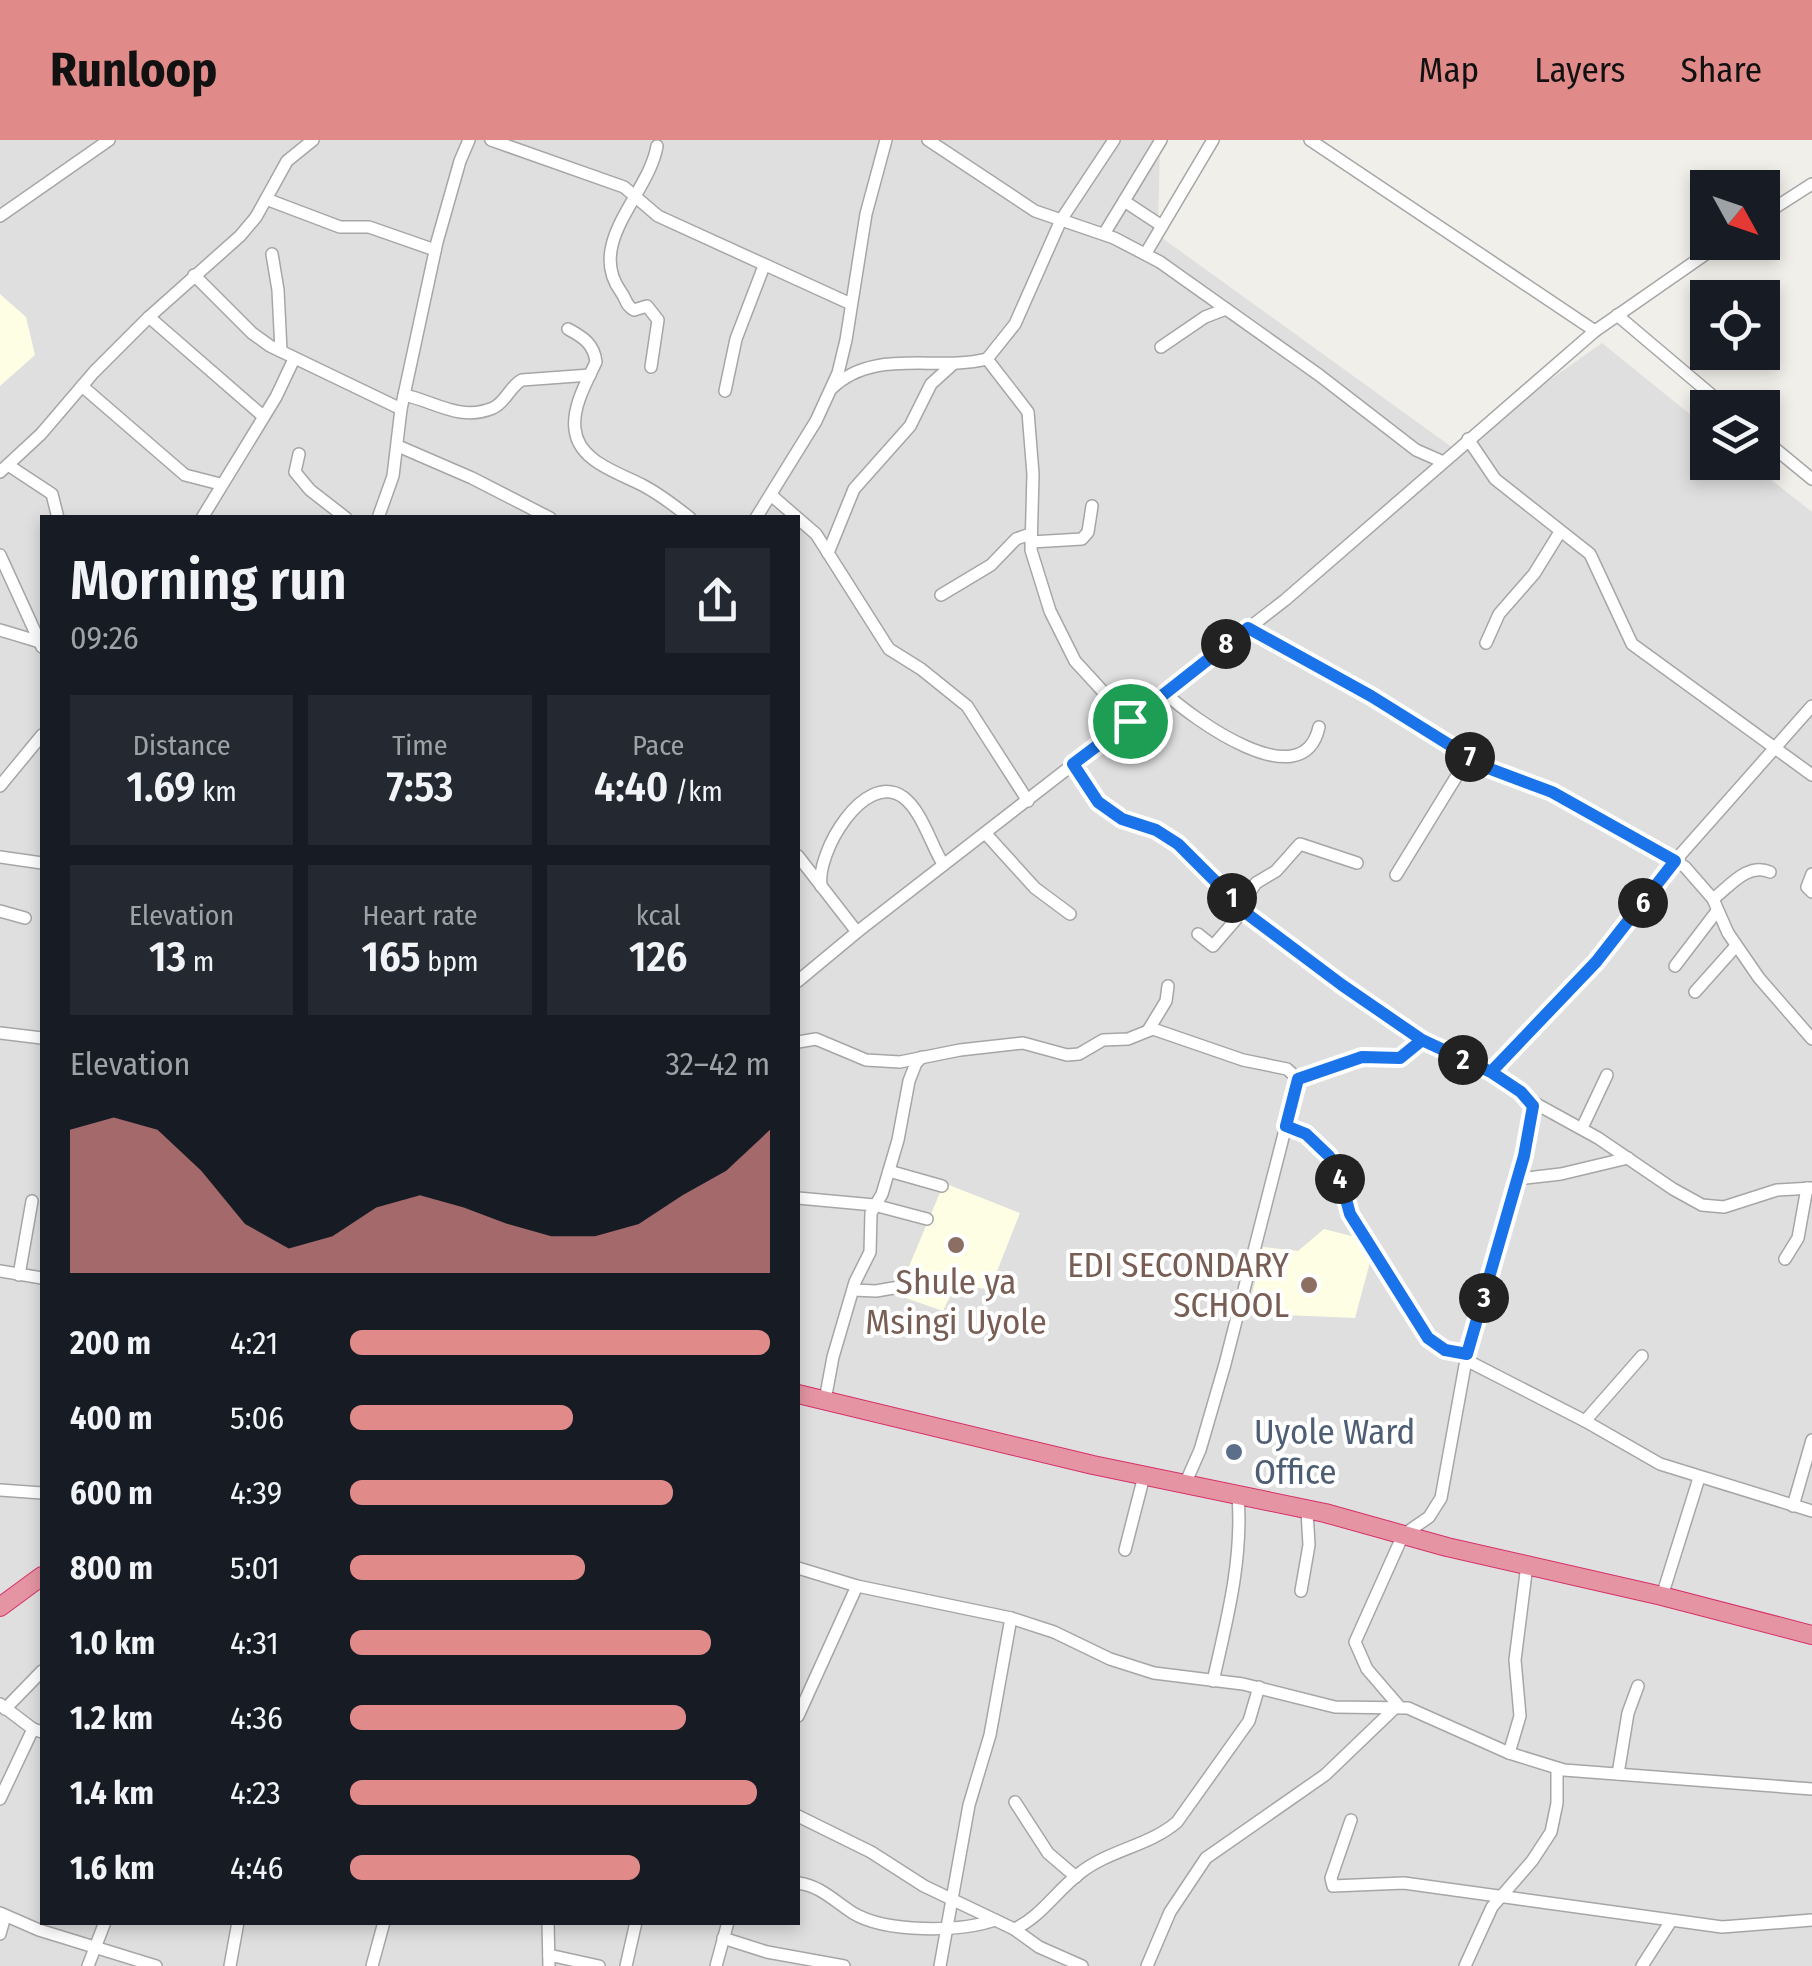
<!DOCTYPE html>
<meta charset="utf-8">
<style>
body{margin:0;font-family:"Fira Sans Condensed",sans-serif;background:#242831;color:#f1f3f6;height:100vh;display:flex;flex-direction:column;font-size:38px;white-space:nowrap}
*{box-sizing:border-box;margin:0}
p{font-size:32px;color:#9ea1a6}
.icon{flex:none;width:55px;height:55px;fill:none;stroke:currentColor;stroke-width:2;stroke-linecap:round;stroke-linejoin:round}
.map{position:relative;flex:1;overflow:hidden}
.drawer{position:absolute;left:40px;top:375px;width:760px;height:1410px;display:flex;flex-direction:column;background:#171b24;border-radius:0px;box-shadow:0 5px 15px #0003}
.drawer>*{flex:none}
.needle{width:65px;rotate:130deg}
.buttons{position:absolute;left:1690px;top:30px;display:grid;gap:20px}
.buttons a{display:grid;place-items:center;width:90px;height:90px;border-radius:0px;background:#171b24;box-shadow:0 5px 15px #0003;font-size:50px}
.pin{position:absolute;display:grid;place-items:center;width:85px;height:85px;color:#fff;margin:-42px;border:5px solid #fff;border-radius:50%;box-shadow:0 2px 10px #0007}
.km{position:absolute;width:50px;height:50px;margin:-25px;border-radius:50%;background:#222;color:#fff;font-size:28px;line-height:50px;text-align:center}
.round{display:grid;place-items:center;flex:none;width:105px;height:105px;border-radius:0px;background:#242831}
.overview{display:flex;align-items:center;justify-content:space-between;height:170px;padding:0 30px}
h1{font-size:55px;font-weight:600;line-height:75px}
.stats{display:grid;grid-template-columns:repeat(3,1fr);gap:15px;height:170px;padding:10px 30px}
.stats div{display:grid;align-content:center;border-radius:0px;background:#242831;text-align:center}
.stats b{font-size:42px;font-weight:600}
.stats small{font-size:28px;font-weight:400}
.stats p{font-size:28px}
.chart{height:280px;padding:20px 30px}
.chart p{display:flex;justify-content:space-between}
.chart svg{width:100%;height:180px;margin-top:10px;fill:#e08a8a;opacity:.7}
ul{padding:0 30px;list-style:none;font-size:32px}
li{display:grid;grid-template-columns:160px 120px 1fr;align-items:center;height:75px}
li i{height:25px;border-radius:12px;background:#e08a8a}
header{display:flex;align-items:center;gap:60px;box-sizing:border-box;height:140px;padding:0 50px;background:#e08a8a;color:#111}
header strong{font-size:48px}
nav{display:flex;gap:55px;margin-inline-start:auto;font-size:35px}
.map>svg:first-child{display:block}
</style>
<header>
<strong>Runloop</strong>
<nav><a>Map</a><a>Layers</a><a>Share</a></nav>
</header>
<div class="map">
<svg width="1812" height="1826" viewBox="0 0 1812 1826">
<rect width="100%" height="100%" fill="#f1efe9"/>
<path fill="#e0dfdf" fill-rule="evenodd" d="M0,0H1160L1158,95L1453,308L1602,203L1707,288L1708,322L1750,323L1812,372V1826H0ZM42,378H798V1782H42Z"/>
<g fill="#fefee5">
<polygon points="0,154 26,177 35,215 0,246"/>
<polygon points="944,1043 1020,1073 990,1149 955,1146 943,1171 897,1155"/>
<polygon points="1324,1089 1359,1098 1370,1122 1355,1178 1285,1175 1249,1167 1263,1107 1298,1111"/>
</g>
<g fill="none" stroke-linecap="round" stroke-linejoin="round">
<g stroke="#a6a6a6" stroke-width="14">
<g id="minor">
<polyline points="491,0 624,47 658,76 851,164"/>
<polyline points="928,0 1035,71 1114,98 1160,122 1319,235 1416,310 1441,321"/>
<polyline points="1310,0 1595,191"/>
<polyline points="266,59 340,87 369,87 435,110"/>
<polyline points="1124,61 1162,86"/>
<polyline points="0,76 109,0"/>
<polyline points="1762,76 1812,44"/>
<polyline points="1104,94 1161,0"/>
<polyline points="1146,113 1213,0"/>
<polyline points="272,114 278,150 281,211"/>
<polyline points="194,135 252,193 270,206 401,269"/>
<polyline points="1617,175 1727,268"/>
<polyline points="149,177 263,276"/>
<path d="M568,189C583,197 594,204 596,222C587,241 572,267 575,289C578,322 620,333 644,346C661,355 675,366 690,378"/>
<polyline points="1161,207 1205,177 1226,169"/>
<polyline points="987,219 1028,272 1033,334 1031,410 1050,471 1075,521 1130,581"/>
<path d="M651,227L658,180L647,166L634,170C625,165 627,160 621,152C585,103 649,54 657,6"/>
<polyline points="82,246 185,335 220,344"/>
<path d="M831,249C874,207 934,232 987,219L1015,184L1061,80L1114,0"/>
<polyline points="725,251 736,199 764,126"/>
<path d="M404,255C434,261 460,282 493,268C506,262 510,246 522,240L590,235"/>
<polyline points="1762,298 1812,339"/>
<polyline points="1468,299 1495,339 1590,414 1632,504 1812,635"/>
<polyline points="398,306 472,338 550,378"/>
<polyline points="299,314 295,332 310,350 346,378"/>
<polyline points="8,325 52,354 58,378"/>
<polyline points="0,332 41,294 94,232 149,177 240,96 256,77 287,21 313,0"/>
<polyline points="771,355 816,394 889,509 921,529 967,566 1028,661"/>
<polyline points="202,378 276,257 294,219"/>
<polyline points="378,378 393,336 401,269 437,102 460,21 469,0"/>
<polyline points="756,378 816,281 838,233 846,200 866,74 886,0"/>
<polyline points="1031,402 1082,399 1088,392 1092,366"/>
<polyline points="828,413 854,349 910,286 931,244 952,225"/>
<polyline points="0,415 42,507"/>
<polyline points="941,455 991,425 1016,399 1030,394"/>
<polyline points="1248,489 1371,556 1485,627 1575,663 1685,727 1713,759 1728,793 1759,838 1812,899"/>
<polyline points="0,490 40,502"/>
<polyline points="1486,503 1499,474 1534,434 1560,392"/>
<path d="M1165,553C1192,578 1303,660 1319,587"/>
<polyline points="1073,624 1098,661 1123,679 1156,690 1178,704 1250,776 1272,794 1400,887 1439,909 1491,932 1521,953 1533,966 1530,994 1466,1220 1441,1358 1429,1377 1403,1395 1355,1502 1367,1529 1398,1565 1325,1635 1206,1718 1170,1772 1147,1826"/>
<polyline points="0,646 42,595"/>
<polyline points="986,694 1035,748 1070,774"/>
<polyline points="798,716 857,792"/>
<polyline points="0,717 42,723"/>
<polyline points="1812,734 1807,747 1812,752"/>
<polyline points="1396,735 1469,616"/>
<path d="M821,746C816,713 864,630 903,657C922,671 931,705 943,724"/>
<path d="M1713,759C1730,746 1748,722 1770,732"/>
<polyline points="1240,766 1256,743 1276,731 1300,704 1357,723"/>
<polyline points="0,771 25,778"/>
<polyline points="1198,794 1213,806 1244,770"/>
<polyline points="1675,826 1717,771"/>
<polyline points="798,841 857,792 1285,460 1595,191 1723,102"/>
<polyline points="1695,852 1736,806"/>
<polyline points="1149,889 1166,861 1168,846"/>
<polyline points="0,893 42,898"/>
<polyline points="798,902 816,899 866,920 900,922 960,910 1023,903 1067,915 1079,914 1103,900 1128,899 1153,889 1243,920 1287,929 1298,939"/>
<polyline points="1491,932 1596,823 1681,714 1812,566"/>
<polyline points="1298,939 1363,917 1400,919 1422,900"/>
<polyline points="1529,960 1598,998 1673,1049 1702,1065 1724,1067 1777,1050 1812,1048"/>
<polyline points="1286,985 1307,994 1329,1017 1340,1037 1350,1075 1428,1198 1445,1210 1467,1214"/>
<polyline points="1582,988 1607,935"/>
<polyline points="889,1031 942,1046"/>
<polyline points="1517,1039 1561,1034 1628,1018"/>
<polyline points="798,1058 874,1065 927,1079"/>
<polyline points="1785,1119 1798,1098 1807,1048"/>
<polyline points="0,1131 42,1138"/>
<polyline points="19,1135 32,1061"/>
<polyline points="853,1150 876,1151 905,1146"/>
<polyline points="1466,1220 1585,1281 1660,1324 1812,1371"/>
<polyline points="825,1260 833,1217 855,1142 870,1112 871,1073 882,1054 898,1000 909,941 916,923 922,917"/>
<polyline points="1585,1281 1642,1216"/>
<polyline points="1185,1344 1200,1310 1225,1224 1298,939"/>
<polyline points="0,1350 42,1353"/>
<polyline points="1793,1366 1812,1300"/>
<polyline points="1125,1410 1144,1336"/>
<polyline points="798,1428 857,1446 1011,1478 1054,1492 1110,1519 1154,1533 1243,1544 1335,1567 1408,1568 1509,1613 1564,1630 1812,1649"/>
<polyline points="1301,1451 1309,1405 1307,1370"/>
<polyline points="1662,1456 1699,1338"/>
<path d="M1213,1541C1227,1480 1243,1419 1238,1356"/>
<polyline points="0,1564 33,1589 42,1592"/>
<polyline points="5,1569 42,1531"/>
<polyline points="798,1576 857,1446"/>
<polyline points="1509,1613 1520,1576 1515,1520 1527,1425"/>
<polyline points="1618,1634 1628,1573 1638,1546"/>
<polyline points="0,1659 33,1589"/>
<polyline points="1015,1662 1048,1713 1076,1737"/>
<path d="M798,1676L871,1712L924,1746L1014,1789C1040,1778 1057,1750 1080,1733C1109,1710 1149,1706 1177,1682L1249,1581L1259,1547"/>
<polyline points="1351,1680 1331,1738 1333,1746 1404,1743 1722,1787 1812,1780"/>
<path d="M798,1743C821,1746 834,1761 853,1773C886,1793 960,1792 995,1780"/>
<polyline points="0,1773 39,1790 156,1826"/>
<polyline points="548,1782 549,1826"/>
<polyline points="1014,1789 1039,1807 1082,1826"/>
<polyline points="0,1794 5,1776"/>
<polyline points="723,1798 767,1812 844,1826"/>
<polyline points="549,1815 599,1826"/>
<polyline points="88,1826 105,1782"/>
<polyline points="230,1826 238,1782"/>
<polyline points="372,1826 384,1782"/>
<polyline points="626,1826 636,1782"/>
<polyline points="716,1826 728,1782"/>
<polyline points="940,1826 969,1665 990,1595 1011,1478"/>
<polyline points="1465,1826 1492,1767 1532,1721 1551,1692 1557,1663 1557,1628"/>
<polyline points="1642,1826 1671,1781"/>
</g>
</g>
<g stroke="#d63067" stroke-width="20">
<g id="highway">
<polyline points="798,1254 1093,1325 1325,1373 1447,1407 1662,1456 1812,1495"/>
<polyline points="0,1467 42,1436"/>
</g>
</g>
<use href="#minor" stroke="#fff" stroke-width="11"/>
<use href="#highway" stroke="#e594a3" stroke-width="18"/>
</g>
<g fill="none" stroke-linecap="round" stroke-linejoin="round">
<g stroke="#fff" stroke-width="20">
<polyline id="route" points="1130,581 1073,624 1098,662 1122,679 1156,690 1178,704 1250,776 1342,845 1422,900 1491,932 1521,952 1533,966 1524,1016 1467,1214 1445,1210 1428,1198 1350,1074 1340,1037 1329,1016 1306,994 1286,986 1298,939 1362,917 1400,918 1422,900 1491,932 1596,822 1675,721 1552,652 1485,627 1371,556 1248,488 1130,581"/>
</g>
<use href="#route" stroke="#1a73e8" stroke-width="12"/>
</g>
<g fill="#8d6e63" stroke="#fff" stroke-width="4">
<circle cx="956" cy="1105" r="10"/>
<circle cx="1309" cy="1145" r="10"/>
</g>
<circle fill="#5c6f8a" stroke="#fff" stroke-width="4" cx="1234" cy="1312" r="10"/>
<g text-anchor="middle" stroke-width="8" stroke-linejoin="round" paint-order="stroke">
<g font-size="35" fill="#785e54" stroke="#fff" text-anchor="end">
<text x="1289" y="1137">EDI SECONDARY<tspan x="1289" dy="40">SCHOOL</tspan></text>
<text x="956" y="1154" text-anchor="middle">Shule ya<tspan x="956" dy="40">Msingi Uyole</tspan></text>
</g>
<g font-size="35" fill="#4e5e75" stroke="#fff" text-anchor="start">
<text x="1254" y="1304">Uyole Ward<tspan x="1254" dy="40">Office</tspan></text>
</g>
</g>
</svg>
<div class="buttons">
<a><svg class="needle" viewBox="-14 -14 28 28"><path d="M0-13l5 13h-10z" fill="#e53935"/><path d="M0 13l5-13h-10z" fill="#9ea1a6"/></svg></a>
<a><svg class="icon" aria-label="locate" viewBox="0 0 24 24"><circle cx="12" cy="12" r="6"/><path d="M12 2v4M12 18v4M2 12h4M18 12h4"/></svg></a>
<a><svg class="icon" aria-label="layers" viewBox="0 0 24 24"><path d="M12 4l9 5-9 5-9-5zM3 14l9 5 9-5"/></svg></a>
</div>
<div class="pin" style="left:1130px;top:581px;background:#1e9e55"><svg class="icon" aria-label="arrive" viewBox="0 0 24 24"><path d="M6 21V4h12l-3 4 3 4H6"/></svg></div>
<b class="km" style="left:1232px;top:758px">1</b>
<b class="km" style="left:1463px;top:920px">2</b>
<b class="km" style="left:1484px;top:1158px">3</b>
<b class="km" style="left:1340px;top:1039px">4</b>
<b class="km" style="left:1643px;top:763px">6</b>
<b class="km" style="left:1470px;top:617px">7</b>
<b class="km" style="left:1226px;top:504px">8</b>
<section class="drawer">
<div class="overview"><div><h1>Morning run</h1><p>09:26</p></div><a class="round"><svg class="icon" aria-label="share" viewBox="0 0 24 24"><path d="M12 15V3M7 8l5-5 5 5M5 13v7h14v-7"/></svg></a></div>
<div class="stats">
<div><p>Distance</p><b>1.69<small> km</small></b></div>
<div><p>Time</p><b>7:53</b></div>
<div><p>Pace</p><b>4:40<small> /km</small></b></div>
</div>
<div class="stats">
<div><p>Elevation</p><b>13<small> m</small></b></div>
<div><p>Heart rate</p><b>165<small> bpm</small></b></div>
<div><p>kcal</p><b>126</b></div>
</div>
<div class="chart"><p><span>Elevation</span>32–42 m</p>
<svg viewBox="0 0 160 44" preserveAspectRatio="none"><path d="M0 44V9L10 6L20 9L30 19L40 32L50 38L60 35L70 28L80 25L90 28L100 32L110 35L120 35L130 32L140 25L150 19L160 9V44z"/></svg>
</div>
<ul>
<li><b>200 m</b>4:21<i style="width:100%"></i></li>
<li><b>400 m</b>5:06<i style="width:53%"></i></li>
<li><b>600 m</b>4:39<i style="width:77%"></i></li>
<li><b>800 m</b>5:01<i style="width:56%"></i></li>
<li><b>1.0 km</b>4:31<i style="width:86%"></i></li>
<li><b>1.2 km</b>4:36<i style="width:80%"></i></li>
<li><b>1.4 km</b>4:23<i style="width:97%"></i></li>
<li><b>1.6 km</b>4:46<i style="width:69%"></i></li>
</ul>
</section>
</div>
